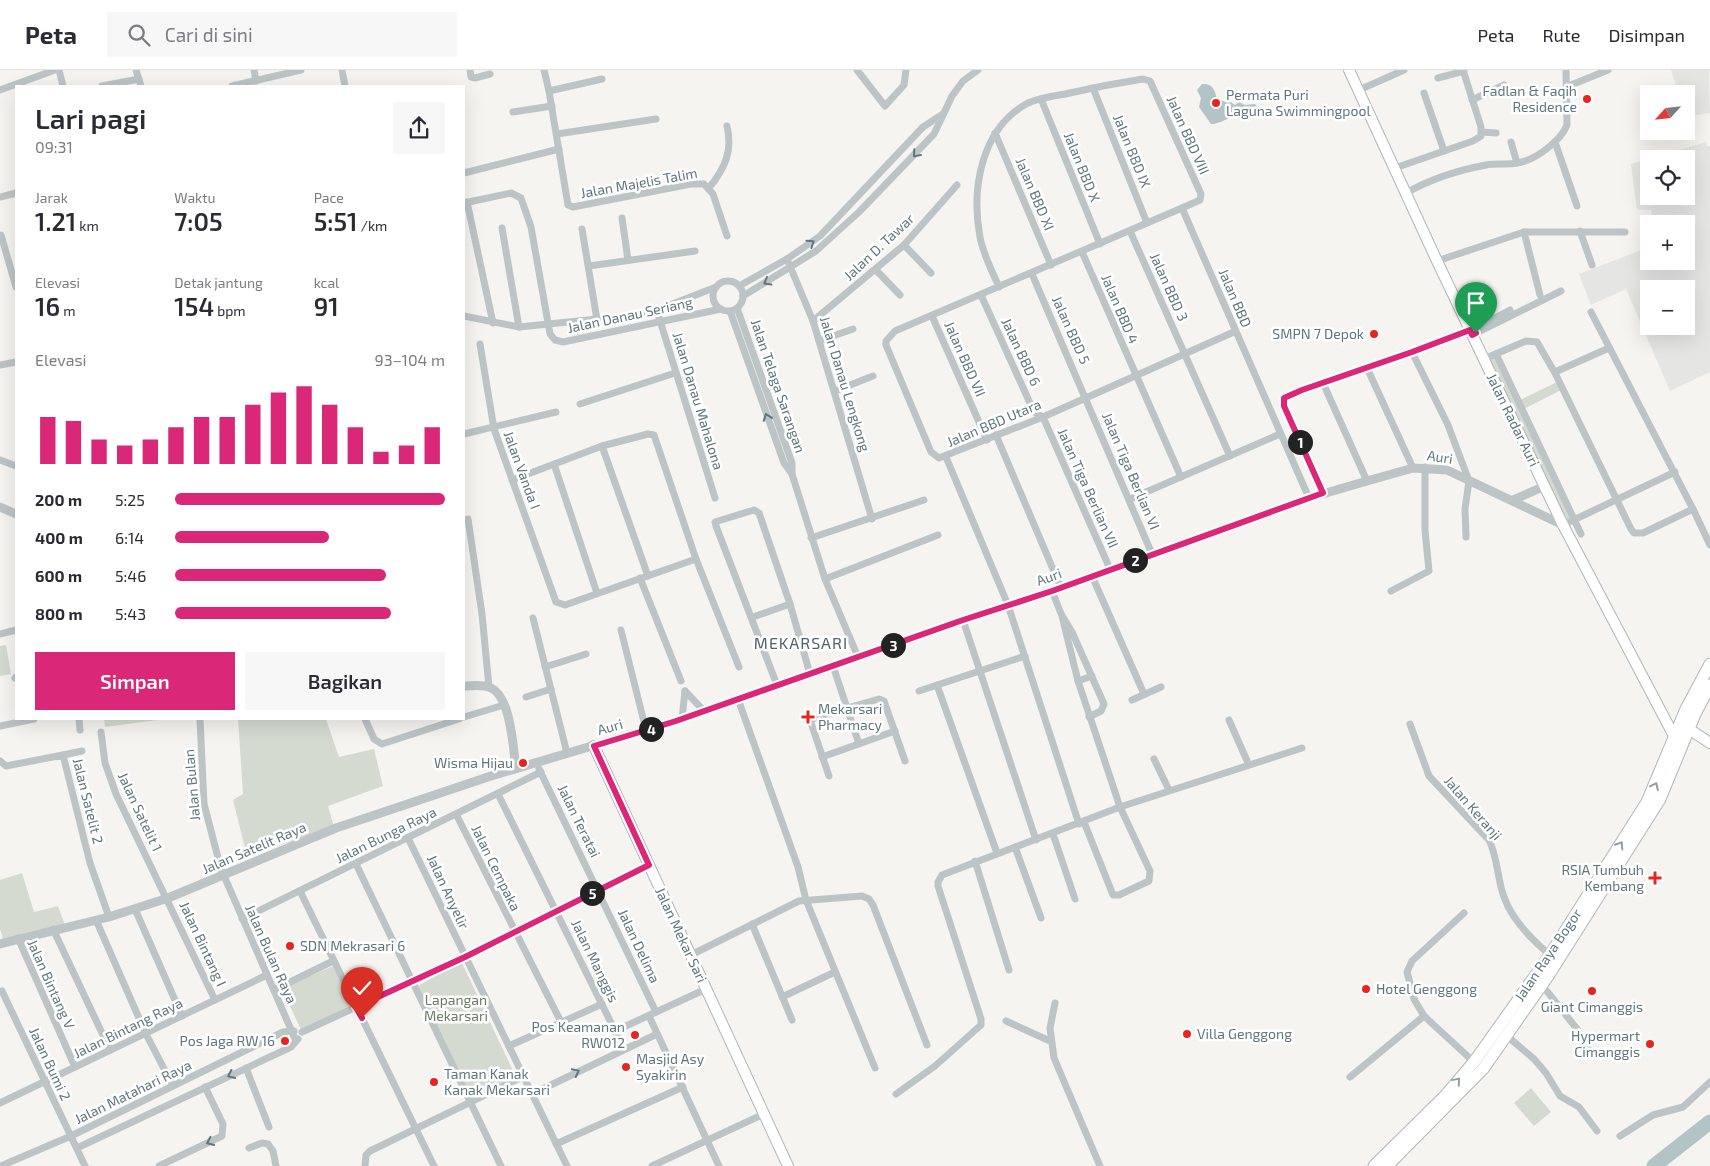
<!DOCTYPE html>
<html lang="id">
<meta charset="utf-8">
<style>
body{margin:0;font-family:"Exo 2",sans-serif;background:#f7f7f7;color:#2b2b33;height:100vh;display:flex;flex-direction:column;font-size:19px;white-space:nowrap}
*{box-sizing:border-box;margin:0}
p{font-size:16px;color:#7c7c81}
.icon{flex:none;width:28px;height:28px;fill:none;stroke:currentColor;stroke-width:2;stroke-linecap:round;stroke-linejoin:round}
.map{position:relative;flex:1;overflow:hidden}
.sheet{position:absolute;left:15px;top:15px;width:450px;height:635px;display:flex;flex-direction:column;background:#fff;border-radius:0px;box-shadow:0 5px 20px #0002}
.sheet>*{flex:none}
.needle{width:32px;rotate:243deg}
.controls{position:absolute;left:1640px;top:15px;display:grid;gap:10px}
.controls a{display:grid;place-items:center;width:55px;height:55px;border-radius:0px;background:#fff;box-shadow:0 5px 20px #0002;font-size:25px}
.pin{position:absolute;display:grid;place-items:center;width:42px;height:42px;color:#fff;margin:-51px -21px;border-radius:50% 50% 50% 0;rotate:-45deg;box-shadow:0 0 5px #0007}
.pin .icon{rotate:45deg}
.km{position:absolute;width:25px;height:25px;margin:-12px;border-radius:50%;background:#222;color:#fff;font-size:14px;line-height:25px;text-align:center}
.round{display:grid;place-items:center;flex:none;width:52px;height:52px;border-radius:0px;background:#f7f7f7}
.head{display:flex;align-items:center;justify-content:space-between;height:85px;padding:0 20px}
h1{font-size:28px;font-weight:600;line-height:38px}
.stats{display:grid;grid-template-columns:repeat(3,1fr);gap:8px;height:85px;padding:5px 20px}
.stats div{display:grid;align-content:center}
.stats b{font-size:25px;font-weight:600}
.stats small{font-size:14px;font-weight:400}
.stats p{font-size:14px}
.chart{height:140px;padding:10px 20px}
.chart p{display:flex;justify-content:space-between}
.chart svg{width:100%;height:90px;margin-top:5px;stroke:#db2777;stroke-width:6}
.action{display:flex;gap:10px;margin-top:auto;padding:10px 20px}
.action a{flex:1;height:58px;border-radius:0px;background:#db2777;color:#fff;font-size:20px;font-weight:600;line-height:58px;text-align:center}
.action a+a{background:#f7f7f7;color:#2b2b33}
ul{padding:0 20px;list-style:none;font-size:16px}
li{display:grid;grid-template-columns:80px 60px 1fr;align-items:center;height:38px}
li i{height:12px;border-radius:6px;background:#db2777}
header{display:flex;align-items:center;gap:30px;box-sizing:border-box;height:70px;padding:0 25px;background:#fff;border-bottom:1px solid #e1e1e2}
header strong{font-size:24px}
nav{display:flex;gap:28px;margin-inline-start:auto;font-size:18px}
.search{width:350px;height:45px;background:#f7f7f7;display:flex;align-items:center;gap:12px;box-sizing:border-box;padding:0 18px;border-radius:0px;color:#7c7c81;font-size:19px}
.map>svg:first-child{display:block}
</style>
<header>
<strong>Peta</strong>
<div class="search"><svg class="icon" aria-label="search" viewBox="0 0 24 24"><circle cx="10" cy="10" r="6"/><path d="M15 15l6 6"/></svg>Cari di sini</div>
<nav><a>Peta</a><a>Rute</a><a>Disimpan</a></nav>
</header>
<div class="map">
<svg width="1710" height="1096" viewBox="0 0 1710 1096">
<rect width="100%" height="100%" fill="#f5f4f1"/>
<g fill="#e5e6e4" fill-rule="evenodd">
<polygon points="1671,0 1709,0 1710,43 1689,46 1686,24 1679,24"/>
<path d="M1706,72L1707,76H1710V302L1670,321L1626,219L1591,235L1579,204L1649,177V191H1686V154H1654L1651,140H1637L1631,94ZM1649,89H1686V126H1649ZM1649,219H1686V256H1649Z"/>
</g>
<g fill="#d5dad0">
<polygon points="1496,284 1518,331 1559,311 1563,319 1522,340 1575,450 1563,455 1484,289"/>
<polygon points="6,575 11,604 0,606 0,576"/>
<polygon points="104,649 165,649 105,657"/>
<polygon points="238,649 326,649 339,687 374,679 383,716 328,736 334,757 247,786 233,730 243,724"/>
<polygon points="22,803 34,842 58,836 65,855 3,869 0,859 0,810"/>
<polygon points="461,891 517,1009 469,1025 418,916"/>
<polygon points="333,896 355,937 302,962 282,919"/>
<polygon points="1531,1018 1551,1042 1534,1056 1514,1033"/>
</g>
<path fill="#b2c4c5" d="M1202,14C1213,13 1215,21 1217,29L1226,32L1229,31L1235,35L1239,32L1245,35L1255,34L1261,43L1253,48L1242,46L1235,41L1234,47C1225,48 1221,54 1211,54L1199,37L1201,28L1197,20Z"/>
<g fill="none" stroke-linecap="round" stroke-linejoin="round">
<polyline stroke="#b2c4c5" stroke-width="15" points="1654,1096 1710,1052"/>
<g stroke="#adb6b9" stroke-width="12">
<g id="secondary">
<polyline points="1349,0 1437,191 1563,455 1675,668"/>
<polyline points="1689,659 1710,673"/>
<polyline points="594,676 788,1096"/>
</g>
</g>
<g stroke="#b1b6b8" stroke-width="13">
<g id="trunk">
<polyline points="1374,1096 1445,1026 1474,992 1550,885 1647,732 1686,639 1710,594"/>
<polyline points="1387,1096 1483,999 1548,906 1660,729 1695,644 1710,615"/>
</g>
</g>
<g stroke="#bdc4c6" stroke-width="7">
<polyline points="59,0 63,16"/>
<polyline points="136,0 141,16"/>
<polyline points="254,0 256,11"/>
<polyline points="342,0 345,16"/>
<polyline points="470,0 471,7 475,8 490,4"/>
<polyline points="544,0 549,21 568,135 573,137 691,114 704,114 713,124 727,166"/>
<polyline points="857,0 885,36 904,15 906,0"/>
<polyline points="1438,8 1464,1"/>
<polyline points="102,16 139,9"/>
<polyline points="232,16 301,0"/>
<polyline points="1566,17 1608,0"/>
<polyline points="1093,18 1147,153"/>
<polyline points="0,20 55,0"/>
<polyline points="1359,20 1404,0"/>
<polyline points="549,21 602,9"/>
<polyline points="1424,23 1444,81"/>
<polyline points="1041,29 1100,174"/>
<polyline points="1472,30 1504,15"/>
<polyline points="513,42 552,36"/>
<polyline points="1482,62 1496,63"/>
<polyline points="995,63 1051,195"/>
<polyline points="557,64 656,49"/>
<polyline points="1511,72 1517,93"/>
<polyline points="1555,72 1577,136"/>
<polyline points="1395,98 1473,71 1481,66 1481,57 1463,0"/>
<polyline points="464,103 559,79"/>
<path d="M709,118C725,98 733,81 727,56"/>
<path d="M1406,123C1429,110 1459,100 1486,95C1496,93 1506,95 1517,93C1534,91 1561,71 1567,55L1566,0"/>
<polyline points="0,127 16,123"/>
<polyline points="467,132 493,253"/>
<polyline points="464,133 511,123 521,128 531,157 550,264 555,270 563,272 721,239"/>
<polyline points="622,148 628,190"/>
<polyline points="582,159 597,250"/>
<polyline points="1130,161 1230,386"/>
<polyline points="1580,161 1592,195"/>
<polyline points="1524,162 1540,225"/>
<polyline points="1,165 16,217"/>
<polyline points="904,175 931,203"/>
<polyline points="1082,182 1181,407"/>
<polyline points="787,189 813,251 872,449"/>
<polyline points="1437,191 1524,162 1625,162"/>
<polyline points="589,196 695,181"/>
<polyline points="876,200 900,225"/>
<polyline points="1032,204 1152,484"/>
<circle cx="728" cy="226" r="15"/>
<polyline points="739,216 787,189 820,166 923,57 943,44"/>
<path d="M999,217C992,201 983,184 980,167C971,119 981,58 1028,33C1039,28 1053,26 1065,24C1091,18 1117,13 1143,9L1150,11L1201,124L1200,130L1182,138"/>
<polyline points="981,225 1034,342 1043,347 1110,499"/>
<polyline points="743,226 816,181 859,142 934,64 952,26 963,11 978,0"/>
<polyline points="737,238 792,393 792,404 825,509 858,587"/>
<polyline points="657,241 715,428"/>
<polyline points="730,241 784,393 792,404"/>
<polyline points="1591,242 1693,439"/>
<polyline points="464,246 519,257 502,158"/>
<polyline points="932,246 987,370"/>
<polyline points="813,251 904,175 957,115"/>
<polyline points="1480,256 1510,240"/>
<polyline points="519,257 647,244 716,217"/>
<polyline points="1236,261 1043,347 939,388 931,382 886,275 886,271 895,261 1182,138 1309,428"/>
<polyline points="1472,265 1561,221"/>
<polyline points="819,271 853,259"/>
<polyline points="480,274 494,359 556,532 565,535 696,489"/>
<polyline points="1412,282 1448,355 1469,411 1465,439 1466,467"/>
<polyline points="1496,284 1581,464"/>
<polyline points="1484,289 1526,271 1537,272 1555,303 1631,459 1634,463 1643,463 1693,439 1710,475"/>
<polyline points="0,295 16,292"/>
<polyline points="1367,298 1413,398"/>
<polyline points="1555,302 1609,278"/>
<polyline points="1323,313 1367,411"/>
<polyline points="835,321 873,306"/>
<polyline points="580,334 675,303"/>
<polyline points="464,364 556,342"/>
<polyline points="996,365 1061,518"/>
<polyline points="602,376 648,506"/>
<polyline points="946,387 1008,535 1079,754"/>
<polyline points="0,390 16,396"/>
<polyline points="554,394 597,523"/>
<polyline points="512,410 602,376 648,364 654,365 696,489 739,597"/>
<polyline points="1323,423 1284,336 1284,328 1302,320 1412,282 1470,259"/>
<polyline points="1130,429 1280,364"/>
<polyline points="468,449 482,544 489,617"/>
<polyline points="1563,455 1675,402"/>
<polyline points="811,468 924,430"/>
<polyline points="1092,506 1144,624"/>
<polyline points="640,508 681,611"/>
<polyline points="825,509 938,465"/>
<polyline points="1052,521 1062,546 1078,611 1120,737 1150,801 1149,811 1119,825 1113,825 1084,752"/>
<polyline points="1391,521 1429,501 1425,460 1425,397"/>
<polyline points="753,547 790,534"/>
<polyline points="1063,547 1072,562 1104,634 1101,641 1089,647"/>
<polyline points="533,548 567,683"/>
<polyline points="963,550 1036,770"/>
<polyline points="621,560 646,660"/>
<polyline points="0,564 16,560"/>
<polyline points="833,596 847,638 879,629 884,631 905,691"/>
<polyline points="545,597 586,584"/>
<polyline points="15,608 16,607"/>
<polyline points="1078,611 1092,606"/>
<polyline points="777,615 716,456 715,452 718,451 754,440 759,443 790,534 810,604"/>
<polyline points="937,615 997,783"/>
<polyline points="685,621 704,641"/>
<polyline points="919,621 1025,586"/>
<polyline points="526,627 551,619"/>
<polyline points="738,629 798,797 806,830 875,998"/>
<polyline points="1132,630 1161,617"/>
<polyline points="464,647 504,635"/>
<polyline points="79,649 80,660"/>
<polyline points="200,649 204,734 221,799 296,971"/>
<polyline points="365,649 374,669 382,674 459,649"/>
<polyline points="682,649 685,621"/>
<polyline points="1229,650 1248,693"/>
<path d="M1410,654L1429,706L1489,770C1498,788 1497,808 1504,827C1512,850 1531,869 1550,885"/>
<polyline points="0,656 34,649"/>
<polyline points="101,662 105,693 116,724 215,930"/>
<polyline points="63,685 82,681"/>
<polyline points="822,687 895,661"/>
<polyline points="1154,689 1169,720"/>
<polyline points="0,691 6,696 63,685 90,793 109,847"/>
<polyline points="539,699 656,942"/>
<polyline points="829,706 810,650 847,638 859,674"/>
<polyline points="498,724 624,979"/>
<polyline points="456,744 561,952"/>
<polyline points="1053,764 1075,829"/>
<polyline points="408,768 567,1096"/>
<polyline points="1015,777 1041,848"/>
<polyline points="975,791 1009,900"/>
<polyline points="356,794 501,1096"/>
<polyline points="300,821 434,1096"/>
<polyline points="135,839 182,946"/>
<polyline points="1464,843 1412,891 1407,902 1414,929 1424,946 1475,993"/>
<polyline points="242,849 541,702"/>
<polyline points="96,850 146,964 173,1016"/>
<polyline points="752,854 792,950"/>
<polyline points="53,859 110,980"/>
<polyline points="18,868 75,997"/>
<polyline points="691,885 799,831 862,826 869,829 873,835 927,975"/>
<polyline points="1542,915 1577,959 1592,985"/>
<polyline points="274,920 333,891"/>
<polyline points="2,921 85,1096"/>
<polyline points="782,927 835,902"/>
<polyline points="1055,933 1050,958 1054,988 1100,1096"/>
<polyline points="649,946 719,1096"/>
<polyline points="1006,951 1050,971"/>
<polyline points="615,961 706,919"/>
<polyline points="302,962 465,887 649,795"/>
<polyline points="1507,966 1534,989 1546,1003 1560,1026 1579,1037 1597,1061"/>
<polyline points="509,976 602,934"/>
<polyline points="246,998 269,1057"/>
<polyline points="1350,1007 1424,946"/>
<polyline points="532,1024 657,964"/>
<polyline points="896,1024 935,996 981,955 981,949 938,816 938,812 942,805 1120,737 1302,678"/>
<polyline points="0,1033 267,905"/>
<polyline points="1620,1066 1653,1045 1683,1037 1710,1012"/>
<polyline points="556,1074 683,1017"/>
<polyline points="77,1078 291,977 298,969"/>
<polyline points="249,1078 262,1073 268,1074 273,1081 276,1096"/>
<polyline points="1,1096 71,1066 283,962 294,961"/>
<polyline points="159,1096 222,1066 223,1054 205,1017"/>
<polyline points="365,1096 366,1085 370,1081 524,1006"/>
<polyline points="652,1096 764,1044"/>
</g>
<g stroke="#bdc4c6" stroke-width="9">
<polyline points="1513,430 1545,416"/>
<polyline points="0,437 16,444"/>
<path d="M464,616C472,616 483,614 491,618C511,627 513,678 516,698"/>
<polyline points="0,874 109,847 168,828 336,758 491,706 676,651 963,550 1052,521 1309,428 1367,411 1413,398 1447,400 1563,455"/>
</g>
<use href="#secondary" stroke="#fff" stroke-width="10"/>
<use href="#trunk" stroke="#fff" stroke-width="11"/>
</g>
<defs><path id="oneway-chevron" d="M-2-3.5L2.5 0L-2 3.5" fill="none" stroke-width="1.6" stroke-linecap="round" stroke-linejoin="round" transform="scale(1.25)"/></defs>
<g stroke="#5f767d">
<use href="#oneway-chevron" transform="translate(916 84) rotate(131)"/>
<use href="#oneway-chevron" transform="translate(811 173) rotate(-35)"/>
<use href="#oneway-chevron" transform="translate(767 212) rotate(150)"/>
<use href="#oneway-chevron" transform="translate(767 347) rotate(-110)"/>
<use href="#oneway-chevron" transform="translate(576 1002) rotate(-26)"/>
<use href="#oneway-chevron" transform="translate(231 1005) rotate(155)"/>
<use href="#oneway-chevron" transform="translate(210 1072) rotate(155)"/>
</g>
<g stroke="#8f9fa4">
<use href="#oneway-chevron" transform="translate(1655 716) rotate(-64)"/>
<use href="#oneway-chevron" transform="translate(1620 775) rotate(-57)"/>
<use href="#oneway-chevron" transform="translate(1457 1011) rotate(-50)"/>
</g>
<g fill="none" stroke-linecap="round" stroke-linejoin="round">
<g stroke="#fff" stroke-width="10">
<polyline id="route" points="362,948 356,937 465,887 649,795 594,676 676,651 963,550 1052,521 1323,423 1284,336 1284,328 1302,320 1412,282 1470,260 1472,265 1476,263"/>
</g>
<use href="#route" stroke="#db2777" stroke-width="6"/>
</g>
<g fill="#e7251f" stroke="#fff" stroke-width="2">
<circle cx="1587" cy="29" r="5"/>
<circle cx="1216" cy="33" r="5"/>
<circle cx="1374" cy="264" r="5"/>
<path d="M805.5 639.5h5v5h5v5h-5v5h-5v-5h-5v-5h5z"/>
<circle cx="523" cy="693" r="5"/>
<path d="M1652.5 800.5h5v5h5v5h-5v5h-5v-5h-5v-5h5z"/>
<circle cx="290" cy="876" r="5"/>
<circle cx="1366" cy="919" r="5"/>
<circle cx="1592" cy="921" r="5"/>
<circle cx="1187" cy="964" r="5"/>
<circle cx="635" cy="965" r="5"/>
<circle cx="285" cy="971" r="5"/>
<circle cx="1650" cy="974" r="5"/>
<circle cx="626" cy="997" r="5"/>
<circle cx="434" cy="1012" r="5"/>
</g>
<g text-anchor="middle" stroke-width="5" stroke-linejoin="round" paint-order="stroke">
<g font-size="14" fill="#5f767d" stroke="#fff" text-anchor="end">
<text x="1577" y="26">Fadlan &amp; Faqih<tspan x="1577" dy="16">Residence</tspan></text>
<text x="1226" y="30" text-anchor="start">Permata Puri<tspan x="1226" dy="16">Laguna Swimmingpool</tspan></text>
<text x="1364" y="269">SMPN 7 Depok</text>
<text x="818" y="644" text-anchor="start">Mekarsari<tspan x="818" dy="16">Pharmacy</tspan></text>
<text x="513" y="698">Wisma Hijau</text>
<text x="1644" y="805">RSIA Tumbuh<tspan x="1644" dy="16">Kembang</tspan></text>
<text x="300" y="881" text-anchor="start">SDN Mekrasari 6</text>
<text x="1376" y="924" text-anchor="start">Hotel Genggong</text>
<text x="1592" y="942" text-anchor="middle">Giant Cimanggis</text>
<text x="625" y="962">Pos Keamanan<tspan x="625" dy="16">RW012</tspan></text>
<text x="1197" y="969" text-anchor="start">Villa Genggong</text>
<text x="1640" y="971">Hypermart<tspan x="1640" dy="16">Cimanggis</tspan></text>
<text x="275" y="976">Pos Jaga RW 16</text>
<text x="636" y="994" text-anchor="start">Masjid Asy<tspan x="636" dy="16">Syakirin</tspan></text>
<text x="444" y="1009" text-anchor="start">Taman Kanak<tspan x="444" dy="16">Kanak Mekarsari</tspan></text>
</g>
<g font-size="14" fill="#5f767d" stroke="#fff">
<text transform="translate(1188 65) rotate(66)" y="5">Jalan BBD VIII</text>
<text transform="translate(1132 81) rotate(68)" y="5">Jalan BBD IX</text>
<text transform="translate(1082 97) rotate(68)" y="5">Jalan BBD X</text>
<text transform="translate(639 113) rotate(-10)" y="5">Jalan Majelis Talim</text>
<text transform="translate(1035 124) rotate(67)" y="5">Jalan BBD XI</text>
<text transform="translate(879 177) rotate(-43)" y="5">Jalan D. Tawar</text>
<text transform="translate(1169 217) rotate(66)" y="5">Jalan BBD 3</text>
<text transform="translate(1235 228) rotate(67)" y="5">Jalan BBD</text>
<text transform="translate(1120 239) rotate(67)" y="5">Jalan BBD 4</text>
<text transform="translate(630 245) rotate(-12)" y="5">Jalan Danau Seriang</text>
<text transform="translate(1071 260) rotate(66)" y="5">Jalan BBD 5</text>
<text transform="translate(1021 282) rotate(65)" y="5">Jalan BBD 6</text>
<text transform="translate(965 289) rotate(66)" y="5">Jalan BBD VII</text>
<text transform="translate(845 314) rotate(73)" y="5">Jalan Danau Lengkong</text>
<text transform="translate(778 316) rotate(71)" y="5">Jalan Telaga Sarangan</text>
<text transform="translate(698 331) rotate(73)" y="5">Jalan Danau Mahalona</text>
<text transform="translate(1513 350) rotate(64)" y="5">Jalan Radar Auri</text>
<text transform="translate(994 353) rotate(-23)" y="5">Jalan BBD Utara</text>
<text transform="translate(1440 387) rotate(9)" y="5">Auri</text>
<text transform="translate(522 400) rotate(70)" y="5">Jalan Vanda I</text>
<text transform="translate(1131 401) rotate(67)" y="5">Jalan Tiga Berlian VI</text>
<text transform="translate(1088 418) rotate(66)" y="5">Jalan Tiga Berlian VII</text>
<text transform="translate(1049 507) rotate(-20)" y="5">Auri</text>
<text transform="translate(610 657) rotate(-16)" y="5">Auri</text>
<text transform="translate(192 715) rotate(-95)" y="5">Jalan Bulan</text>
<text transform="translate(88 731) rotate(76)" y="5">Jalan Satelit 2</text>
<text transform="translate(1473 738) rotate(49)" y="5">Jalan Keranji</text>
<text transform="translate(140 742) rotate(65)" y="5">Jalan Satelit 1</text>
<text transform="translate(579 751) rotate(64)" y="5">Jalan Teratai</text>
<text transform="translate(386 765) rotate(-26)" y="5">Jalan Bunga Raya</text>
<text transform="translate(254 778) rotate(-23)" y="5">Jalan Satelit Raya</text>
<text transform="translate(496 798) rotate(64)" y="5">Jalan Cempaka</text>
<text transform="translate(448 822) rotate(65)" y="5">Jalan Anyelir</text>
<text transform="translate(681 865) rotate(65)" y="5">Jalan Mekar Sari</text>
<text transform="translate(203 874) rotate(65)" y="5">Jalan Bintang I</text>
<text transform="translate(639 876) rotate(65)" y="5">Jalan Delima</text>
<text transform="translate(271 884) rotate(66)" y="5">Jalan Bulan Raya</text>
<text transform="translate(1548 885) rotate(-56)" y="5">Jalan Raya Bogor</text>
<text transform="translate(595 891) rotate(64)" y="5">Jalan Manggis</text>
<text transform="translate(51 914) rotate(66)" y="5">Jalan Bintang V</text>
<text transform="translate(128 958) rotate(-26)" y="5">Jalan Bintang Raya</text>
<text transform="translate(50 994) rotate(65)" y="5">Jalan Bumi 2</text>
<text transform="translate(133 1022) rotate(-26)" y="5">Jalan Matahari Raya</text>
</g>
<g font-size="14" fill="#6c7a62" stroke="#fff">
<text x="456" y="935">Lapangan<tspan x="456" dy="16">Mekarsari</tspan></text>
</g>
<g font-size="16" letter-spacing="1" fill="#516268" stroke="#fff">
<text x="801" y="579">MEKARSARI</text>
</g>
</g>
</svg>
<div class="controls">
<a><svg class="needle" viewBox="-14 -14 28 28"><path d="M0-13l5 13h-10z" fill="#e53935"/><path d="M0 13l5-13h-10z" fill="#7c7c81"/></svg></a>
<a><svg class="icon" aria-label="locate" viewBox="0 0 24 24"><circle cx="12" cy="12" r="6"/><path d="M12 2v4M12 18v4M2 12h4M18 12h4"/></svg></a>
<a>+</a>
<a>−</a>
</div>
<div class="pin" style="left:1476px;top:263px;background:#1e9e55"><svg class="icon" aria-label="arrive" viewBox="0 0 24 24"><path d="M6 21V4h12l-3 4 3 4H6"/></svg></div>
<div class="pin" style="left:362px;top:948px;background:#d93025"><svg class="icon" aria-label="check" viewBox="0 0 24 24"><path d="M5 12l5 5 9-10"/></svg></div>
<b class="km" style="left:1300px;top:372px">1</b>
<b class="km" style="left:1135px;top:490px">2</b>
<b class="km" style="left:893px;top:575px">3</b>
<b class="km" style="left:651px;top:659px">4</b>
<b class="km" style="left:592px;top:823px">5</b>
<section class="sheet">
<div class="head"><div><h1>Lari pagi</h1><p>09:31</p></div><a class="round"><svg class="icon" aria-label="share" viewBox="0 0 24 24"><path d="M12 15V3M7 8l5-5 5 5M5 13v7h14v-7"/></svg></a></div>
<div class="stats">
<div><p>Jarak</p><b>1.21<small> km</small></b></div>
<div><p>Waktu</p><b>7:05</b></div>
<div><p>Pace</p><b>5:51<small> /km</small></b></div>
</div>
<div class="stats">
<div><p>Elevasi</p><b>16<small> m</small></b></div>
<div><p>Detak jantung</p><b>154<small> bpm</small></b></div>
<div><p>kcal</p><b>91</b></div>
</div>
<div class="chart"><p><span>Elevasi</span>93–104 m</p>
<svg viewBox="0 0 160 44" preserveAspectRatio="none"><path d="M5 44V21M15 44V23M25 44V32M35 44V35M45 44V32M55 44V26M65 44V21M75 44V21M85 44V15M95 44V9M105 44V6M115 44V15M125 44V26M135 44V38M145 44V35M155 44V26"/></svg>
</div>
<ul>
<li><b>200 m</b>5:25<i style="width:100%"></i></li>
<li><b>400 m</b>6:14<i style="width:57%"></i></li>
<li><b>600 m</b>5:46<i style="width:78%"></i></li>
<li><b>800 m</b>5:43<i style="width:80%"></i></li>
</ul>
<div class="action"><a>Simpan</a><a>Bagikan</a></div>
</section>
</div>
